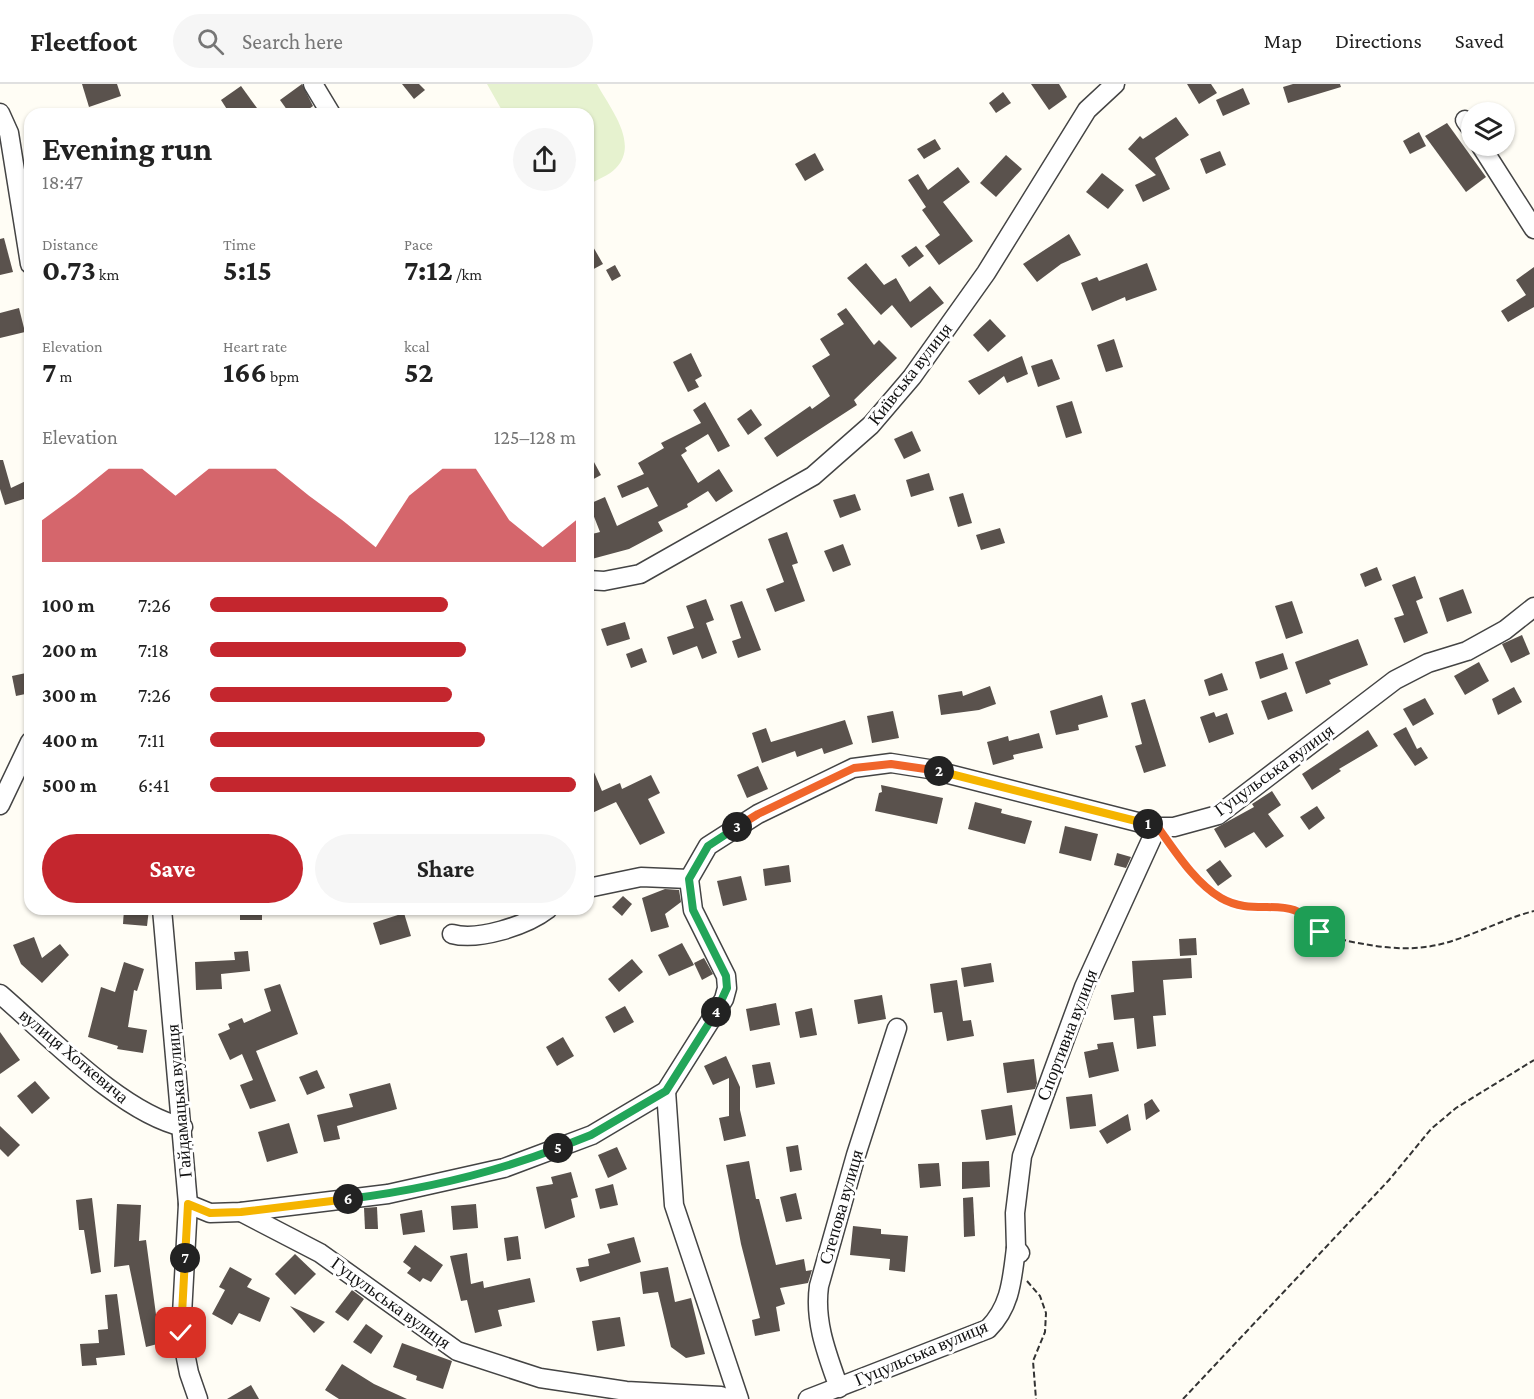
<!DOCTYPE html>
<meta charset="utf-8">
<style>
body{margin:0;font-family:"Crimson Pro",serif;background:#f6f6f6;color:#222;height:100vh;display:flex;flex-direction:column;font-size:22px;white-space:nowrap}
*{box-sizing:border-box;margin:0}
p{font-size:20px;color:#767676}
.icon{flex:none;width:33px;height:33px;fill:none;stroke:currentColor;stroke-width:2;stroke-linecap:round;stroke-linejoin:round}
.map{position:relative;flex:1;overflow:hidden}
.details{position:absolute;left:24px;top:24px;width:570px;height:807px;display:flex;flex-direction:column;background:#fff;border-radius:18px;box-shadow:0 2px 4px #0004}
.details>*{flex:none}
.controls{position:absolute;left:1461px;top:18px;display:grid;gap:12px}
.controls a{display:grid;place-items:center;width:54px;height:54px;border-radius:50%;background:#fff;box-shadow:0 2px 4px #0004;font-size:30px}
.pin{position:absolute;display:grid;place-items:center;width:51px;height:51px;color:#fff;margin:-26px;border-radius:12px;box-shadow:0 3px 9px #0006}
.km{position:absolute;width:30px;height:30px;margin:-15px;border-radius:50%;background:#222;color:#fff;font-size:16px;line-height:30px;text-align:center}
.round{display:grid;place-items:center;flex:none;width:63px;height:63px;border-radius:32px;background:#f6f6f6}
.head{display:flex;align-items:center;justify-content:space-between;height:102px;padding:0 18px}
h1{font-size:33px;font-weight:700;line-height:45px}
.figures{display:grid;grid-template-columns:repeat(3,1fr);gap:9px;height:102px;padding:6px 18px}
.figures div{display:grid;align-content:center}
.figures b{font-size:30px;font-weight:700}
.figures small{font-size:16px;font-weight:400}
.figures p{font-size:16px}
.chart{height:168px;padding:12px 18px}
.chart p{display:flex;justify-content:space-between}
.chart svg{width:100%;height:108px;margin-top:6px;fill:#c4262e;opacity:.7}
.button{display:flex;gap:12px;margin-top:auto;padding:12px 18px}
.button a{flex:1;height:69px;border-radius:36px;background:#c4262e;color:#fff;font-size:24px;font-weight:700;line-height:69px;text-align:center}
.button a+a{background:#f6f6f6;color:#222}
ul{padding:0 18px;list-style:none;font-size:20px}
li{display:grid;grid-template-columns:96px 72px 1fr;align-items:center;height:45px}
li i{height:15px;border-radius:8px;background:#c4262e}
header{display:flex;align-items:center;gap:36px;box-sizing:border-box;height:84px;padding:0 30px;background:#fff;border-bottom:2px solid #e0e0e0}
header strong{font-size:28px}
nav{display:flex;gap:33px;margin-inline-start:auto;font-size:21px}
.search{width:420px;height:54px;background:#f6f6f6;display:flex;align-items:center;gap:15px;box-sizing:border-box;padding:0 21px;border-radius:33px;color:#767676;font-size:22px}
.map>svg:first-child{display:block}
</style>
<header>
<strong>Fleetfoot</strong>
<div class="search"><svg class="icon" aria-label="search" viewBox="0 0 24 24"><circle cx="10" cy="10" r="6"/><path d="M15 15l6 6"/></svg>Search here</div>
<nav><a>Map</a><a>Directions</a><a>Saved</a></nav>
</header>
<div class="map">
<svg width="1534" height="1315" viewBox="0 0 1534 1315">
<rect width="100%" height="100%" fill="#fffdf5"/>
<path fill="#e6f2cf" d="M487,0H597C609,23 640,59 616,84C610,91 596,96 588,101V30H504Z"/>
<g fill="#5a524d">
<polygon points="82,0 117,0 121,12 89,23"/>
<polygon points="302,0 313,22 302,30 290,30 280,16"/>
<polygon points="402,0 419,0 425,6 414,15"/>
<polygon points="1031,0 1059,0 1067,13 1049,26"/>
<polygon points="1187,0 1211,0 1217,9 1199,20"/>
<polygon points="1293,0 1340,0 1341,3 1288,19 1283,3"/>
<polygon points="241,2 257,24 249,30 230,30 221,16"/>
<polygon points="1243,4 1250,20 1223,32 1216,16"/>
<polygon points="1003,8 1011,19 996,29 989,19"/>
<polygon points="1176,33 1189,51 1155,74 1170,105 1143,118 1135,101 1156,91 1128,65 1140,52 1143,55"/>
<polygon points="1447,39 1486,93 1466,108 1425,52"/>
<polygon points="1419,48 1426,62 1410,70 1403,57"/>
<polygon points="935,55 941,65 924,75 917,65"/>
<polygon points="1220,67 1226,81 1206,90 1200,75"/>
<polygon points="815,69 824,86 805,97 795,80"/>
<polygon points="1006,71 1022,85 996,113 980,99"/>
<polygon points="958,83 970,98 943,118 973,157 939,181 925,162 940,151 922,126 926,123 908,96 918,90 928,106"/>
<polygon points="1102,89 1124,106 1108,125 1086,108"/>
<polygon points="1069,150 1081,171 1061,180 1037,198 1023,180"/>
<polygon points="4,154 13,188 0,191 0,155"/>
<polygon points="588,154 603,180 588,188"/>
<polygon points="916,162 924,172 909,183 901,172"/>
<polygon points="866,179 884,201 896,194 910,218 930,202 944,219 911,244 892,221 881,231 847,194"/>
<polygon points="1147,179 1157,206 1126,217 1125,213 1092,227 1081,199 1097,193 1099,197"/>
<polygon points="615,181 621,192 612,197 606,186"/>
<polygon points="1534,183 1534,223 1508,238 1501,227 1526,211 1516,196"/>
<polygon points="19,224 25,248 0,254 0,229"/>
<polygon points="846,224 874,261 879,256 897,274 854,316 857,321 777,373 764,354 810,322 812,325 830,312 812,282 830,271 820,255 844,240 837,230"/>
<polygon points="990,235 1006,252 988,268 973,251"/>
<polygon points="1114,255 1123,283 1106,288 1097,261"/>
<polygon points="691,269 702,292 695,296 699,303 688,308 673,278"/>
<polygon points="1022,272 1028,290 1007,299 1004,292 979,311 968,297"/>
<polygon points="1052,275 1060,295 1038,303 1031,282"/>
<polygon points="1072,317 1082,349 1066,354 1056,322"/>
<polygon points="705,318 730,362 718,368 708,350 685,364 687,367 681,371 698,399 719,385 733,407 716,418 708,407 687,420 688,423 658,438 663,447 629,465 588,476 588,451 600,448 589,420 605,413 617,442 658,422 648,403 622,414 617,402 644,390 638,379 664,364 661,359 701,339 693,326"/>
<polygon points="751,325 762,341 748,351 737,335"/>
<polygon points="912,347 921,367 904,375 894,355"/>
<polygon points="588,367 601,391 588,398"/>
<polygon points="0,376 3,376 11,404 30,395 30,413 5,421 0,405"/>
<polygon points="929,389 934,406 911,413 906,396"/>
<polygon points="963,409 972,439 958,443 949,413"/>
<polygon points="855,410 861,426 840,434 833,416"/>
<polygon points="1000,444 1005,459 981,466 976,451"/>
<polygon points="787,448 798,479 792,481 805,517 775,528 766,505 784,498 768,455"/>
<polygon points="843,460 851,481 833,488 824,467"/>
<polygon points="1377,483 1382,496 1365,503 1360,490"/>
<polygon points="1415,492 1423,514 1416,517 1428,549 1404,559 1394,534 1404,531 1392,501"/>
<polygon points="1463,505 1472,529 1447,538 1439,514"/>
<polygon points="706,515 714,536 706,539 717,569 702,575 697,562 673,571 667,553 694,544 686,522"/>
<polygon points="742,517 761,566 738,574 732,557 741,554 730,521"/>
<polygon points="1292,517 1303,549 1286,555 1275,522"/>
<polygon points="625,538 630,555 607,562 601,545"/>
<polygon points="1522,551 1530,570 1511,579 1502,560"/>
<polygon points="1358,555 1368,581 1329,596 1331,600 1306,610 1295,578"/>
<polygon points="642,564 647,578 631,584 626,570"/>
<polygon points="1283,569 1288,585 1260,595 1255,578"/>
<polygon points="1479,578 1489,597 1465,611 1454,592"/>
<polygon points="26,589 30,609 16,612 12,592"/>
<polygon points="1222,589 1228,606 1209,612 1204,596"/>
<polygon points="990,602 996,620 979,626 941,631 938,611 962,607 963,612"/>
<polygon points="1514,603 1522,618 1498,631 1492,615"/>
<polygon points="1286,608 1293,627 1268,636 1261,617"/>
<polygon points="1102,611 1108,633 1078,641 1079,646 1056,651 1050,627"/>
<polygon points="1425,614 1434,630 1413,642 1403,625"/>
<polygon points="1145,615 1166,682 1144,689 1135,662 1142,660 1131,619"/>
<polygon points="893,627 899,654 872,659 867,632"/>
<polygon points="1214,628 1216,633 1227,629 1234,650 1209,659 1200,633"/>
<polygon points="845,636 853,660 824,670 822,664 797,673 795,667 762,679 752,649 766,644 771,658"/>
<polygon points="1406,643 1417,665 1421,663 1428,674 1415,682 1393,650"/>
<polygon points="1368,646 1378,662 1339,685 1341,687 1312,706 1302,690"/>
<polygon points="1039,649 1043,664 1013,671 1014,675 993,681 987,658 1008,652 1009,657"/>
<polygon points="588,674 602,707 620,699 622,705 651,691 660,709 648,715 665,749 640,761 616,718 592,729 588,721"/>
<polygon points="758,682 768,705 747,714 737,691"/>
<polygon points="881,701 943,714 937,740 875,727 879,709 882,708"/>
<polygon points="1272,707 1281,721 1268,730 1284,752 1266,764 1254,748 1225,764 1214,745 1254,723 1252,720"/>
<polygon points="975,718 1002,725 1001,729 1032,737 1025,760 968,745"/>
<polygon points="1317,722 1325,734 1309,746 1300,733"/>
<polygon points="1065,742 1098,750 1091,777 1059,769"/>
<polygon points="1117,769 1131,773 1126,784 1114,781"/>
<polygon points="1220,776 1232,792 1218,802 1206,786"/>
<polygon points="789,781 791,798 765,802 763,785"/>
<polygon points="741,792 747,816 723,822 717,797"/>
<polygon points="665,805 679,806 681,818 665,830 669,843 651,848 642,814"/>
<polygon points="623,812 632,820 622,832 612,823"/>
<polygon points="124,825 149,825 147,842 123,840"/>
<rect x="240" y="825" width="22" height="11"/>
<polygon points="404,829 411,852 380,861 373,839"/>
<polygon points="34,853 42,874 60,860 69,871 42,899 21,880 13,861"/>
<polygon points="1196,854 1197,871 1180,872 1179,855"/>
<polygon points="682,859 694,881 669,892 658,871"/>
<polygon points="248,867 250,887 221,890 222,905 196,906 195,878 235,876 234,868"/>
<polygon points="704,874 713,890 702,896 694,879"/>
<polygon points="1191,874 1192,894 1163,896 1166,931 1153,932 1156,962 1137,965 1134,934 1114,936 1111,911 1134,908 1132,877"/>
<polygon points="632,875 643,888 619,908 608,895"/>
<polygon points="124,878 144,885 137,907 134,906 128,943 147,946 143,969 117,965 118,962 88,953 101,903 115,908"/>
<polygon points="991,879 994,898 964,903 961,884"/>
<polygon points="957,896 963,937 971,936 974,952 947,957 942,928 934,929 930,900"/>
<polygon points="280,900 298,950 256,967 276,1017 250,1025 240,1001 253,996 242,970 230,976 218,950 230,945 228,940 242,934 244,939 271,927 264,905"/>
<polygon points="882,911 886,935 858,940 854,916"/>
<polygon points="776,919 780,941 750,947 746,925"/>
<polygon points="625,922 634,938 614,949 605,933"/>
<polygon points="812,924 817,951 800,954 795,928"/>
<polygon points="0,948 20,976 0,990"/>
<polygon points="563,953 574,972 557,982 546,963"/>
<polygon points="1113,958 1119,987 1089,994 1084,968 1098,965 1097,960"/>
<polygon points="726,972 740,1003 740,1026 746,1052 724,1057 719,1034 729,1032 729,994 713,1001 704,982"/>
<polygon points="1034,975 1037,999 1035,1005 1007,1009 1003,979"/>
<polygon points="770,978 775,1000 756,1004 752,981"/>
<polygon points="317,986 325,1004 307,1011 299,993"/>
<polygon points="35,997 50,1014 32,1030 17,1012"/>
<polygon points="390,999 397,1025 337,1042 340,1055 324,1058 317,1031 353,1023 349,1010"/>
<polygon points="1092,1010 1096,1042 1070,1045 1066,1013"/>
<polygon points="1152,1015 1160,1027 1146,1036 1144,1020"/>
<polygon points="1012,1021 1016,1051 986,1056 981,1026"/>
<polygon points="1128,1030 1131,1046 1107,1060 1099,1047"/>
<polygon points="289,1039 298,1069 267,1078 258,1048"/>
<polygon points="0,1042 20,1061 8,1073 0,1065"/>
<polygon points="798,1061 802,1086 790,1088 786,1063"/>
<polygon points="617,1063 627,1085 608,1094 598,1071"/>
<polygon points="749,1077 756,1115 759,1115 776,1181 804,1175 806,1187 812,1186 808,1199 780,1204 785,1220 776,1223 780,1247 755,1252 752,1236 760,1234 741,1160 726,1081"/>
<polygon points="989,1077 990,1103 962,1105 962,1078"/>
<polygon points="939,1079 941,1102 920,1104 918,1080"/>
<polygon points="571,1088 578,1113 571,1115 575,1133 545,1145 536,1103 553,1100 551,1093"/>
<polygon points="613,1100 618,1121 600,1125 595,1105"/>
<polygon points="796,1109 802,1135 786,1138 780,1113"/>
<polygon points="973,1113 975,1152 964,1153 963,1114"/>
<polygon points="92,1114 101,1188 91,1190 84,1146 79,1146 76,1116"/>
<polygon points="117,1120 141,1121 139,1157 146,1156 157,1238 161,1237 165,1258 146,1263 129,1181 114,1183"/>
<polygon points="476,1120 478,1144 453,1146 451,1122"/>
<polygon points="377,1123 378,1145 365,1145 364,1124"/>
<polygon points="422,1126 425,1148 403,1151 400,1130"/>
<polygon points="853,1142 881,1145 881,1150 908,1152 905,1188 889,1186 890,1175 850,1171"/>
<polygon points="518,1152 521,1175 507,1177 504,1154"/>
<polygon points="634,1153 641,1178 580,1198 576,1184 589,1182 588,1175 610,1169 607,1160"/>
<polygon points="415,1161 443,1181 431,1198 423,1194 420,1198 407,1189 411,1184 403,1178"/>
<polygon points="467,1169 471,1200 483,1197 484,1204 530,1194 535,1218 498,1226 502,1242 475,1249 467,1216 461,1217 450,1172"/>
<polygon points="295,1170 316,1190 295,1211 275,1190"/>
<polygon points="230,1183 252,1195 247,1203 270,1214 260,1238 239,1229 232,1241 212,1230 225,1206 219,1203"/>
<polygon points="668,1183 675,1218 691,1214 705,1270 686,1274 671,1263 658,1208 643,1210 640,1188"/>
<polygon points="352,1206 364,1215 348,1237 335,1228"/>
<polygon points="117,1210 125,1271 96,1274 97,1281 82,1282 80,1260 99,1259 98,1246 108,1245 105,1211"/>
<polygon points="290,1222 325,1238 314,1249"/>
<polygon points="620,1233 625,1262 597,1267 592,1237"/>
<polygon points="366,1240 383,1252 371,1270 353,1258"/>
<polygon points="402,1259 452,1277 443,1305 416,1296 417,1292 393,1283"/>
<polygon points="342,1280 374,1300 407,1315 339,1315 325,1306"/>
<polygon points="251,1301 259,1315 227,1315"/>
</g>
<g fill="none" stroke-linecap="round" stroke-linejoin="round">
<g stroke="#444" stroke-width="21">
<g id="minor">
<polyline points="313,0 331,30"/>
<polyline points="0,29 9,49 30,180"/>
<polyline points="1465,36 1472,46"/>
<polyline points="1481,62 1534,145"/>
<polyline points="588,496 604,497 640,490 813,392 871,341 912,293 986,189 1087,26 1115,0"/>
<polyline points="0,721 30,658"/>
<polyline points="588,804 641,793 689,795"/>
<polyline points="162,825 188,1120 181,1249 189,1289 198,1315"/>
<path d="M452,850C478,857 526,842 548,825"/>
<path d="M0,910C49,952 121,1029 183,1043"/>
<polyline points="666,1007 674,1121 739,1315"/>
<polyline points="188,1120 210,1129 241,1128 388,1110 504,1084 592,1051 666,1007 724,915 727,904 726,892 693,826 689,795 708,762 758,730 853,684 891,679 929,685 1157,743 1174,743 1218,731 1395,596 1428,579 1467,567 1505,546 1534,523"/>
<polyline points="241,1128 320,1169 457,1267 540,1294 626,1307 721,1312 726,1315"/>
<polyline points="1020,1169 1016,1164 1015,1129 1022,1072 1084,903 1157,743"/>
<path d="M839,1304C827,1270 814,1238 819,1202L856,1071L897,944"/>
<path d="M808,1315L988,1245C1011,1222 1012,1195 1016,1164"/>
</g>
</g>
<g stroke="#333" stroke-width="2" stroke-dasharray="6 3" stroke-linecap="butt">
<path d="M1170,759C1189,785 1212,817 1245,823C1260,825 1277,819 1291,823C1314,830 1315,848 1339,855C1365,861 1399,867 1425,863C1461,859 1498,836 1534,827"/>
<polyline points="1027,1197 1040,1212 1046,1229 1045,1248 1033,1277 1036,1315"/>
<polyline points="1183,1315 1389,1096 1431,1045 1456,1024 1534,976"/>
</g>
<use href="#minor" stroke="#fff" stroke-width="18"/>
</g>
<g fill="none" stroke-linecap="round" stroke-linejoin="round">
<g stroke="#fff" stroke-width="12">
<path id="split-1" d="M1148,740L1157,742C1175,767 1195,799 1221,814C1259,836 1292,805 1320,848"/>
</g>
<g stroke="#fff" stroke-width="12">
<polyline id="split-2" points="939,687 1148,740"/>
</g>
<g stroke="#fff" stroke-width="12">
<polyline id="split-3" points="737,743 758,730 854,684 891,680 939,687"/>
</g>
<g stroke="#fff" stroke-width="12">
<polyline id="split-4" points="716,928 727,904 726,892 693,826 689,795 708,762 737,743"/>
</g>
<g stroke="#fff" stroke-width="12">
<polyline id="split-5" points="558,1064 591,1051 666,1007 716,928"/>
</g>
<g stroke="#fff" stroke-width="12">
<path id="split-6" d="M348,1115C420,1106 490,1090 558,1064"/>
</g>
<g stroke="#fff" stroke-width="12">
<polyline id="split-7" points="185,1174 188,1120 210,1129 241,1128 348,1115"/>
</g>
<g stroke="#fff" stroke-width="12">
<polyline id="split-8" points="181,1249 185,1174"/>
</g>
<use href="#split-1" stroke="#f0652b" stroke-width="8"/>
<use href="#split-2" stroke="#f5b400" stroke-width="8"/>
<use href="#split-3" stroke="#f0652b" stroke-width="8"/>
<use href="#split-4" stroke="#22a559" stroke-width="8"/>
<use href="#split-5" stroke="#22a559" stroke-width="8"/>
<use href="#split-6" stroke="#22a559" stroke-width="8"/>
<use href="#split-7" stroke="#f5b400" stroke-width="8"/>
<use href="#split-8" stroke="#f5b400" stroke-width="8"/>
</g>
<g text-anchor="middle" stroke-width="6" stroke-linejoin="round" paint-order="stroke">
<g font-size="18" fill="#111" stroke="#fff">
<text transform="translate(910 290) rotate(-52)" y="6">Київська вулиця</text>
<text transform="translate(1274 686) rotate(-36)" y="6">Гуцульська вулиця</text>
<text transform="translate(1067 951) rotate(-69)" y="6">Спортивна вулиця</text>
<text transform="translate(74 972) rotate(40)" y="6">вулиця Хоткевича</text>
<text transform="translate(179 1017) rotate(-95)" y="6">Гайдамацька вулиця</text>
<text transform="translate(841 1123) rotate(-74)" y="6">Степова вулиця</text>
<text transform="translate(391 1219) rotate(36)" y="6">Гуцульська вулиця</text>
<text transform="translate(921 1269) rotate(-23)" y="6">Гуцульська вулиця</text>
</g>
</g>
</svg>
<div class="controls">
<a><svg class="icon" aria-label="layers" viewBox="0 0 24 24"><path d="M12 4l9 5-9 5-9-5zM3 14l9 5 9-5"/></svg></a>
</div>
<div class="pin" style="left:1320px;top:848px;background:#1e9e55"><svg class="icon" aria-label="arrive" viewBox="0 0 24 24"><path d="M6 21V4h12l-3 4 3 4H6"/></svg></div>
<div class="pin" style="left:181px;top:1249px;background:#d93025"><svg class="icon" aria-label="check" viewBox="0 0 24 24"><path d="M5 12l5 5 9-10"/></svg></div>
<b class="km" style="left:1148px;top:740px">1</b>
<b class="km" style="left:939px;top:687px">2</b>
<b class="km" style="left:737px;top:743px">3</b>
<b class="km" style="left:716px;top:928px">4</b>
<b class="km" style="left:558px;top:1064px">5</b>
<b class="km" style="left:348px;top:1115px">6</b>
<b class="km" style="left:185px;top:1174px">7</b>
<section class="details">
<div class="head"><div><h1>Evening run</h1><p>18:47</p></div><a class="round"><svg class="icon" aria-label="share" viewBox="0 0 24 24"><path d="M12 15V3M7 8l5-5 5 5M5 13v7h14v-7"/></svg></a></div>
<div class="figures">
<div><p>Distance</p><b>0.73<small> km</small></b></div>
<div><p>Time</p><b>5:15</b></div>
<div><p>Pace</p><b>7:12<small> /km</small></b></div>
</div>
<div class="figures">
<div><p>Elevation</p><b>7<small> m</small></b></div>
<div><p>Heart rate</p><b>166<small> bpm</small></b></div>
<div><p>kcal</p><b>52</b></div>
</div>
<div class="chart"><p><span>Elevation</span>125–128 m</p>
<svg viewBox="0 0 160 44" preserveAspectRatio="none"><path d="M0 44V27L10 17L20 6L30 6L40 17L50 6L60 6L70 6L80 17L90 27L100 38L110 17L120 6L130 6L140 27L150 38L160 27V44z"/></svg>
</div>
<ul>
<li><b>100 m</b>7:26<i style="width:65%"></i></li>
<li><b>200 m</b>7:18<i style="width:70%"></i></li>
<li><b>300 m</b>7:26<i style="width:66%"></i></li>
<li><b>400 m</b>7:11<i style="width:75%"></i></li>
<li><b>500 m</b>6:41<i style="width:100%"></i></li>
</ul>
<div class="button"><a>Save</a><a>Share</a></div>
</section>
</div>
